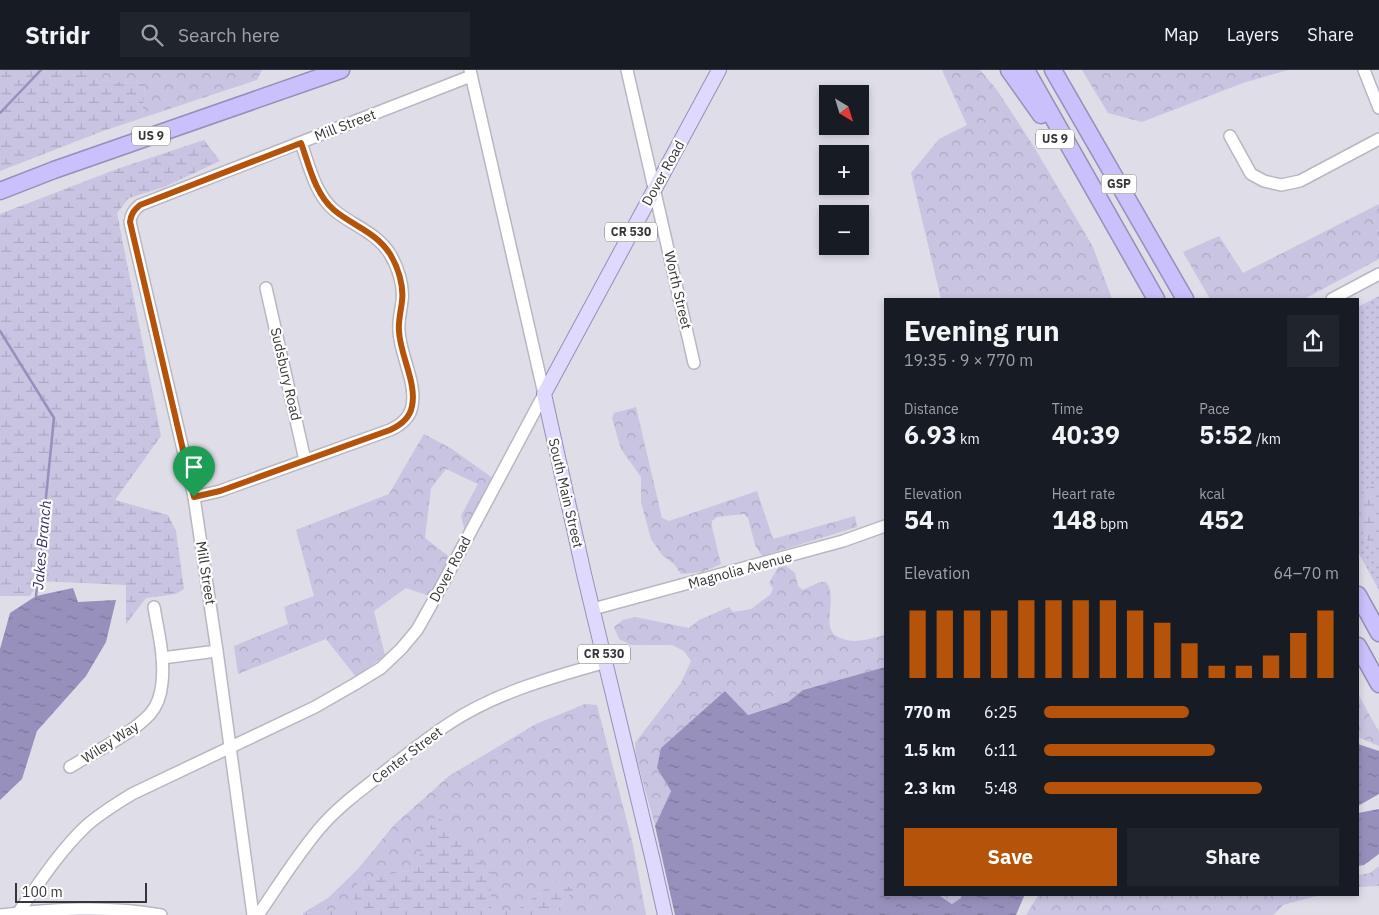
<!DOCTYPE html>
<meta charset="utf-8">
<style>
body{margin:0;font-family:"IBM Plex Sans",sans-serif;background:#20242c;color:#f1f3f6;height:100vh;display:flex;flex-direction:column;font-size:19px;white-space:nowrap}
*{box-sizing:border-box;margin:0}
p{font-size:16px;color:#9ea1a6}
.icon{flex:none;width:28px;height:28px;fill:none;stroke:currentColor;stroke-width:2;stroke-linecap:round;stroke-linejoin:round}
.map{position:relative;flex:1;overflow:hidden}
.sheet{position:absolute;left:884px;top:228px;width:475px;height:598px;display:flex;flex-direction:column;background:#171b24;border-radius:0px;box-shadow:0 2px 8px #0003}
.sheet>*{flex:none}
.needle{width:32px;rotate:142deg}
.controls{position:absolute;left:819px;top:15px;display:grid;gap:10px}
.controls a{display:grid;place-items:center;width:50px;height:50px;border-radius:0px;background:#171b24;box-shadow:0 2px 8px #0003;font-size:25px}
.scale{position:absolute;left:15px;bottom:12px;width:132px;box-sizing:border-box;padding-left:5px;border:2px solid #363539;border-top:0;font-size:14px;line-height:18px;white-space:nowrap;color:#363539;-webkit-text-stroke:4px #fff;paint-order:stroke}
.pin{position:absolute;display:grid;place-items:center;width:42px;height:42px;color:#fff;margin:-51px -21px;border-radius:50% 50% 50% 0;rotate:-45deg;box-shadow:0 0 5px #0007}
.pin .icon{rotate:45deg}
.round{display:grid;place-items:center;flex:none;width:52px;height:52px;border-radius:0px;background:#20242c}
.headline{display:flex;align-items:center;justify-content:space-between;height:85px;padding:0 20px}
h1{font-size:28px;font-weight:700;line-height:38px}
.stats{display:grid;grid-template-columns:repeat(3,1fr);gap:8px;height:85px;padding:5px 20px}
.stats div{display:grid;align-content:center}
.stats b{font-size:25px;font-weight:700}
.stats small{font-size:14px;font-weight:400}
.stats p{font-size:14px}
.chart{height:140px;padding:10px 20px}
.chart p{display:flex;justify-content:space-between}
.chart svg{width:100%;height:90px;margin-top:5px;stroke:#b45309;stroke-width:6}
.button{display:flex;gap:10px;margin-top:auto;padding:10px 20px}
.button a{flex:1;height:58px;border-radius:0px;background:#b45309;color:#fff;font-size:20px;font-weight:700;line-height:58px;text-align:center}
.button a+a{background:#20242c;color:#f1f3f6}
ul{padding:0 20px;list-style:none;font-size:16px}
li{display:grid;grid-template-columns:80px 60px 1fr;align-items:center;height:38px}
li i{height:12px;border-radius:6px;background:#b45309}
header{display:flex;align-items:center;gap:30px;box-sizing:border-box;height:70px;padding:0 25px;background:#171b24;border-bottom:1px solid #363941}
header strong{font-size:24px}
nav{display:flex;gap:28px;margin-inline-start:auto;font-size:18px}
.search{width:350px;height:45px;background:#20242c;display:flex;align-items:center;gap:12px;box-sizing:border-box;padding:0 18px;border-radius:0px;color:#9ea1a6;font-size:19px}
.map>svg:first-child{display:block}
</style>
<header>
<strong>Stridr</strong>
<div class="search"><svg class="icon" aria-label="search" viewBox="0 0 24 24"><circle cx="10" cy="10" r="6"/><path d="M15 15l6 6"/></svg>Search here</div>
<nav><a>Map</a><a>Layers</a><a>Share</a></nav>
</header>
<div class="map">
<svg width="1379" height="845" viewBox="0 0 1379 845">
<defs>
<pattern id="grass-dots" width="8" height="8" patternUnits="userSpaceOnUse" patternTransform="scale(1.25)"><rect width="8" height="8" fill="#c8c4e1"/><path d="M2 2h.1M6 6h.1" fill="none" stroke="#aca9c2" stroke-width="1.8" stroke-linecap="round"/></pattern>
<pattern id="forest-crowns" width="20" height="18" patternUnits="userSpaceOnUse" patternTransform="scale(1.25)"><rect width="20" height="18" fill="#c8c4e1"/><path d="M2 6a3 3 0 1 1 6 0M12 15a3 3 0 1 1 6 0" fill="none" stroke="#aca9c2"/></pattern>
<pattern id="wetland-marsh" width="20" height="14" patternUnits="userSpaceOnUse" patternTransform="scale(1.25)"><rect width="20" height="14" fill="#c8c4e1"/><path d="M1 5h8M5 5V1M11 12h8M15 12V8" fill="none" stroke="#aca9c2"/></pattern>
<pattern id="water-ripples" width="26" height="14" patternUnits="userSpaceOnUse" patternTransform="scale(1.25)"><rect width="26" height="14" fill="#9790bd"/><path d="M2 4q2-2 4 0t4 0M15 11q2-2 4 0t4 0" fill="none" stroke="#7c769b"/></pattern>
</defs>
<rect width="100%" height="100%" fill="#dfdde8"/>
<g fill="url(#grass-dots)">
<polygon points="1379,226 1379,409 1358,429 1358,237"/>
<polygon points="1358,453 1379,492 1379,520 1358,482"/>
</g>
<g fill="url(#forest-crowns)">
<polygon points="97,0 262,0 257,10 142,48 145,14 89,9"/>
<polygon points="942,0 980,0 997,20 1034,77 1093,177 1112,229 941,229 911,103 939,69 967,55"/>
<polygon points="1082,0 1288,0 1243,13 1142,52 1108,43"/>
<polygon points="1379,134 1379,189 1304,229 1210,229 1183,182 1219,166 1243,203"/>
<polygon points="636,337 662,448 669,451 757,421 773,469 855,446 857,457 762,486 755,475 748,448 744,444 717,447 712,451 712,457 721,494 702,502 681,504 674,494 662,485 651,469 641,432 641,407 621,379 612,348 614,343"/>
<polygon points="424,364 452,379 494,409 465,462 461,446 478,414 446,399 431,418 425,468 452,489 430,526 406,518 374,541 385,585 356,607 326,569 238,604 234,576 288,554 284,537 314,526 296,460 389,424"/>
<path d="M785,495L795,503L798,516L803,520L820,512H826C838,527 822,555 835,565C851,576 868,569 885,565V597L803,620L788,632L747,645L725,621L657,698L671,721L655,756L636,686L635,673L681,613L691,591L684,581L672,575H631L619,569L614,557L623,550L635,547L689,558L699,550L729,537L733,542L751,539L771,524L773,518L769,513L779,496Z"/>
<polygon points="1358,624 1379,662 1379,676 1358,667"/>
<polygon points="585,634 597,635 633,775 646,845 553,845 574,819 555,811 517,840 490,840 414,799 358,812 353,838 303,843 328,828 357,800 395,754 449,706 536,654"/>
<polygon points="1379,796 1379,816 1358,817 1358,805 1370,803"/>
<polygon points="937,824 961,824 961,828 952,834"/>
<polygon points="1039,824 1324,824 1283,835 1273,845 1026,845"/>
</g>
<g fill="url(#wetland-marsh)">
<polygon points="0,0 97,0 90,9 145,14 142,48 103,61 0,101"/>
<polygon points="204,70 220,91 164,117 129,128 117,143 161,366 115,430 168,445 176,461 184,519 176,524 146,528 126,554 126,515 39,511 30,526 0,526 0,144 117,99"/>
<polygon points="1379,409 1379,492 1358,453 1358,429"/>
<polygon points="436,744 491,803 491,840 517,840 555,811 574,819 553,845 303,845 303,843 352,838 358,812 414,799"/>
</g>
<g fill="url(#water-ripples)">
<polygon points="73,518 78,532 116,530 106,572 86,606 37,661 22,709 0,730 0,579 10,543 36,526"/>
<polygon points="885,597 885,824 937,824 952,834 961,828 961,824 1025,824 1016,845 675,845 655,756 671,721 657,698 661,678 725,621 748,645 788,632 803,620"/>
<polygon points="1358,674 1379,681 1379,724 1358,736"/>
<polygon points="1379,739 1379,784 1364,795 1358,796 1358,743"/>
</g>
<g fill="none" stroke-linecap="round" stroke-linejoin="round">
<g stroke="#9790bd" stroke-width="2.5">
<polyline points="0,43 41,0"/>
<polyline points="0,261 54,348 36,526"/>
</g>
<g stroke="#b8b7c1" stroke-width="14">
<g id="minor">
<polyline points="627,0 694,293"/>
<polyline points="1364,0 1379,38"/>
<polyline points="1230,66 1251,104 1264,111 1281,115 1300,111 1379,69"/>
<polyline points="266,218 305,390"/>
<polyline points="1332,229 1379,204"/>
<path d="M194,427L220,421L390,360C401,355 410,348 412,336C417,313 400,285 399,261C398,251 401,241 402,231C404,216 398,197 390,184C376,162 353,156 334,140C315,124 309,95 301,73"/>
<polyline points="593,539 843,471 885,456"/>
<polyline points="162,588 217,581"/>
<path d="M70,697C93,683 133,663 150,644C157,636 161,624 162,613C165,587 158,561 154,537"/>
<path d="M18,843C39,813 59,782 85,757C99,744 116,734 132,724L315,637L355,614L381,598L401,579L417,560L440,519L544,324L470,0"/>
<path d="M0,845C54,839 106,835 161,845"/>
<path d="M253,845L217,581L194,427L130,152C131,144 134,140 140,135L471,6"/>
<path d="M258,845C278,816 297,785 320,758C338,737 361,720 383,703C405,686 427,668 450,653C497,622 553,607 606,592"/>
</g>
</g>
<g stroke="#968fb8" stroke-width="16">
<polyline id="major" points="665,845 653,791 584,504 544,324 719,0"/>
</g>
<g stroke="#968fb8" stroke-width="19">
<g id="highway">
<polyline points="1009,0 1041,45"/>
<polyline points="1026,0 1156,229"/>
<polyline points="1053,0 1185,229"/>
<polyline points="0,121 54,100 341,0"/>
<polyline points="1358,525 1379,563"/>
<polyline points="1358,576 1379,614"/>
</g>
</g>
<use href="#minor" stroke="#fff" stroke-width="11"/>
<use href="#major" stroke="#dfd9fd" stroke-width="14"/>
<use href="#highway" stroke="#c9c0fc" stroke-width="16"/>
</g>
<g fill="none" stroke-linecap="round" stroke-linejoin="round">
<g stroke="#fff" stroke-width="10">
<path id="route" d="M301,73C309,95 315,124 334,140C353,156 376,162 390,184C398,197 404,216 402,231C401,241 398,251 399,261C400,285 417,313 412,336C410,348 401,355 390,360L220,421L194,427L130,152C131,144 134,140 140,135Z"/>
</g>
<use href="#route" stroke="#b45309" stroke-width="6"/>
</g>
<g text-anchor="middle" stroke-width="4.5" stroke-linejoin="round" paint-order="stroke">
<g fill="#fff" stroke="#727274" stroke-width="1">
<rect x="132" y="56.5" width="38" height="19" rx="4"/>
<rect x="1036" y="59.5" width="38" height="19" rx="4"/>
<rect x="1101.5" y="104.5" width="35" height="19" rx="4"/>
<rect x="605" y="152.5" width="52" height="19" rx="4"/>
<rect x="578" y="574.5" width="52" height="19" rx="4"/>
</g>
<g font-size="12" font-weight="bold" fill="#363539">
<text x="151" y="70">US 9</text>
<text x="1055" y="73">US 9</text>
<text x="1119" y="118">GSP</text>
<text x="631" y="166">CR 530</text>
<text x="604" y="588">CR 530</text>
</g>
<g font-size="14" fill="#363539" stroke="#fff">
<text transform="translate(345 55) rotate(-21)" y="5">Mill Street</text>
<text transform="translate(663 103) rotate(-61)" y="5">Dover Road</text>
<text transform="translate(678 220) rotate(77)" y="5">Worth Street</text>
<text transform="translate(286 304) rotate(77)" y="5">Sudsbury Road</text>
<text transform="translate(566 423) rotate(77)" y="5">South Main Street</text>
<text transform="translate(450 499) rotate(-62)" y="5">Dover Road</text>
<text transform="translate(740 500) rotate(-15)" y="5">Magnolia Avenue</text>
<text transform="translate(206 503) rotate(81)" y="5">Mill Street</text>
<text transform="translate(110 672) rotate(-33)" y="5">Wiley Way</text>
<text transform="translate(407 685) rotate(-37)" y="5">Center Street</text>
</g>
<g font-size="15" font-style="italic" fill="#3b2e67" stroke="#fff">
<text transform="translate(42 475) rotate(-85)" y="5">Jakes Branch</text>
</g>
</g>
</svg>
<div class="controls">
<a><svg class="needle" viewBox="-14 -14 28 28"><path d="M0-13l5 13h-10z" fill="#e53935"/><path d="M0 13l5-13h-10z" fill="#9ea1a6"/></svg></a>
<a>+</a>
<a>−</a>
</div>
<div class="scale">100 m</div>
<div class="pin" style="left:194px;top:427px;background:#1e9e55"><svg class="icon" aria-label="arrive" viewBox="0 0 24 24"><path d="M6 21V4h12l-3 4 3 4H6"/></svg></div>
<section class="sheet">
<div class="headline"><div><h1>Evening run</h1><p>19:35 · 9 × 770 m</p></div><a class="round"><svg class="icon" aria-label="share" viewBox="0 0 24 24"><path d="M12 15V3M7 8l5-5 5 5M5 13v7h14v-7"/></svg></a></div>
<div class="stats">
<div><p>Distance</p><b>6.93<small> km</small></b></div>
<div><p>Time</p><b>40:39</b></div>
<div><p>Pace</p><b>5:52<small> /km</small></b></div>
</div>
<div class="stats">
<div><p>Elevation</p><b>54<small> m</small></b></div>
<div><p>Heart rate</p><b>148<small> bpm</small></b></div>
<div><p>kcal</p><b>452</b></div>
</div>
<div class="chart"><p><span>Elevation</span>64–70 m</p>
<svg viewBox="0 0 160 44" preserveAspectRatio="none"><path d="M5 44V11M15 44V11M25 44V11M35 44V11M45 44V6M55 44V6M65 44V6M75 44V6M85 44V11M95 44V17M105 44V27M115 44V38M125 44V38M135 44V33M145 44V22M155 44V11"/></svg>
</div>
<ul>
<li><b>770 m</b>6:25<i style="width:49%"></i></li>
<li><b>1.5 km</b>6:11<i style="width:58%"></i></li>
<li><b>2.3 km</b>5:48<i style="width:74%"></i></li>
</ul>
<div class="button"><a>Save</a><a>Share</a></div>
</section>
</div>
